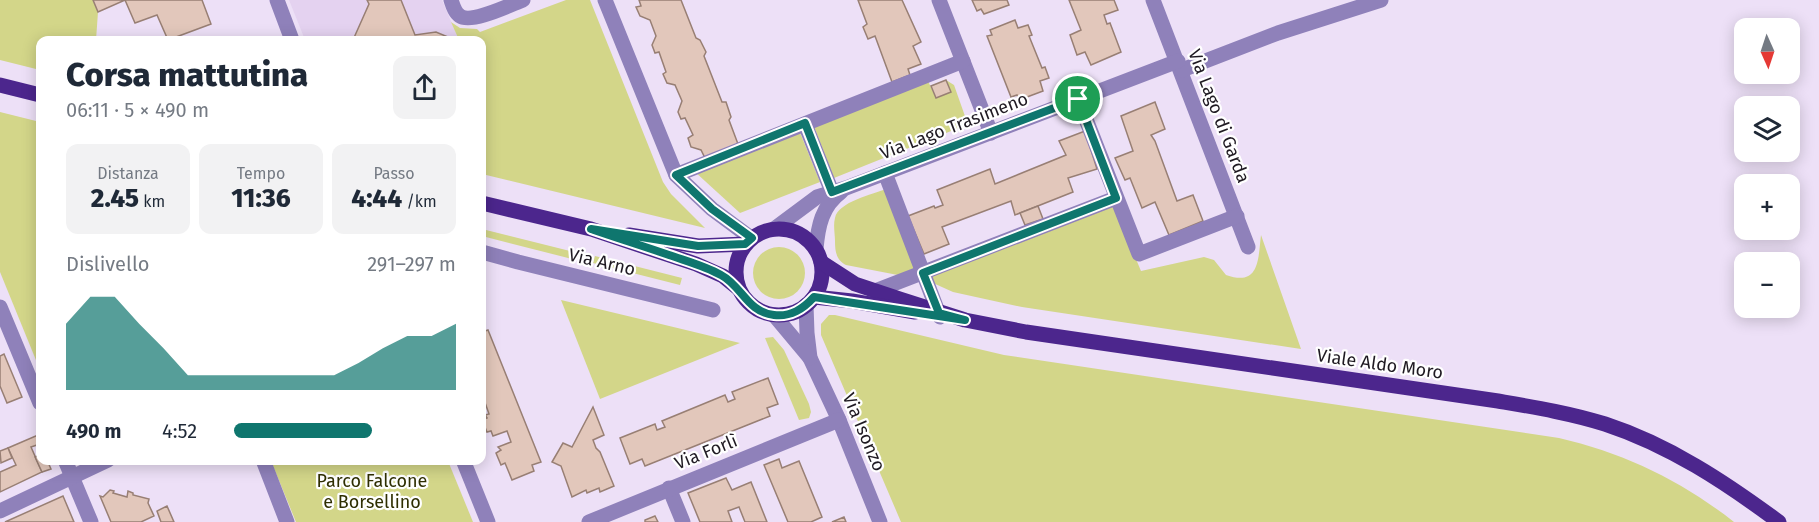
<!DOCTYPE html>
<html lang="it">
<meta charset="utf-8">
<style>
body{margin:0;font-family:"Fira Sans",sans-serif;background:#f2f2f3;color:#1f2937;height:100vh;display:flex;flex-direction:column;font-size:22px;white-space:nowrap}
*{box-sizing:border-box;margin:0}
p{font-size:20px;color:#747a83}
.icon{flex:none;width:33px;height:33px;fill:none;stroke:currentColor;stroke-width:2;stroke-linecap:round;stroke-linejoin:round}
.map{position:relative;flex:1;overflow:hidden}
.panel{position:absolute;left:36px;top:36px;width:450px;height:429px;display:flex;flex-direction:column;background:#fff;border-radius:12px;box-shadow:0 3px 15px #0003}
.panel>*{flex:none}
.needle{width:39px;rotate:177deg}
.buttons{position:absolute;left:1734px;top:18px;display:grid;gap:12px}
.buttons a{display:grid;place-items:center;width:66px;height:66px;border-radius:12px;background:#fff;box-shadow:0 3px 15px #0003;font-size:30px}
.pin{position:absolute;display:grid;place-items:center;width:51px;height:51px;color:#fff;margin:-26px;border:3px solid #fff;border-radius:50%;box-shadow:0 2px 6px #0007}
.round{display:grid;place-items:center;flex:none;width:63px;height:63px;border-radius:12px;background:#f2f2f3}
.overview{display:flex;align-items:center;justify-content:space-between;height:102px;padding:0 30px}
h1{font-size:33px;font-weight:800;line-height:45px}
.stats{display:grid;grid-template-columns:repeat(3,1fr);gap:9px;height:102px;padding:6px 30px}
.stats div{display:grid;align-content:center;border-radius:12px;background:#f2f2f3;text-align:center}
.stats b{font-size:26px;font-weight:800}
.stats small{font-size:16px;font-weight:400}
.stats p{font-size:16px}
.chart{height:168px;padding:12px 30px}
.chart p{display:flex;justify-content:space-between}
.chart svg{width:100%;height:108px;margin-top:6px;fill:#0f766e;opacity:.7}
ul{padding:0 30px;list-style:none;font-size:20px}
li{display:grid;grid-template-columns:96px 72px 1fr;align-items:center;height:45px}
li i{height:15px;border-radius:8px;background:#0f766e}
.map>svg:first-child{display:block}
</style>
<div class="map">
<svg width="1819" height="522" viewBox="0 0 1819 522">
<rect width="100%" height="100%" fill="#ede0f7"/>
<polygon fill="#e4d2f0" points="289,0 442,0 459,40 305,40"/>
<g fill="#d3d689">
<polygon points="0,0 93,0 98,12 96,40 40,40 40,70 0,60"/>
<polygon points="566,0 590,0 663,182 671,194 705,228 482,174 482,40 459,40 451,22 460,28 477,29 480,32"/>
<polygon points="927,79 936,98 950,92 946,80 954,85 966,119 966,125 834,178 813,124"/>
<polygon points="0,112 40,122 40,370 0,272"/>
<polygon points="799,130 820,182 740,213 694,171"/>
<path d="M886,189L918,271L903,276L846,265C836,260 835,251 835,241C835,234 833,225 835,218C838,202 873,194 886,189Z"/>
<path d="M1113,204L1141,271L1204,257L1214,260L1226,275C1260,287 1258,259 1261,235L1301,349L1022,307L953,292L933,283L931,274Z"/>
<polygon points="482,229 574,252 572,259 482,236"/>
<circle cx="779" cy="273" r="26"/>
<polygon points="595,256 682,278 680,285 593,263"/>
<polygon points="561,300 740,343 600,399"/>
<path d="M829,315H835L1004,355L1559,438C1624,453 1682,481 1734,522H901L821,335V324Z"/>
<polygon points="773,337 784,350 809,404 811,412 809,418 799,420 765,338"/>
<polygon points="271,461 448,461 473,522 296,522"/>
</g>
<g fill="#e2c7bb" stroke="#987f74" stroke-width="1.5">
<polygon points="93,0 202,0 211,24 168,40 157,15 135,23 125,0 98,12"/>
<polygon points="367,0 401,0 415,35 436,32 455,40 353,40 369,4"/>
<polygon points="639,0 681,0 696,38 700,40 706,52 704,56 722,102 726,102 731,117 729,120 738,144 705,158 701,150 691,147 688,138 693,135 685,118 681,119 678,112 682,101 675,85 667,83 663,74 666,72 659,52 655,53 652,45 656,36 650,20 640,16 636,7 641,6"/>
<polygon points="858,0 902,0 921,42 913,46 921,64 908,69 910,75 892,82 875,36 868,39 863,27 867,24"/>
<polygon points="972,0 1007,0 1009,5 984,14 981,9 977,11"/>
<polygon points="1069,0 1114,0 1118,10 1104,15 1107,24 1110,23 1121,52 1091,65 1085,52 1077,55 1070,35 1081,30"/>
<polygon points="1015,20 1018,28 1028,25 1032,35 1029,36 1042,68 1045,67 1049,78 1040,81 1043,91 1019,100 1017,95 1011,97 987,36 992,35 990,30"/>
<polygon points="946,80 951,92 936,98 931,86"/>
<polygon points="1155,102 1165,129 1151,135 1155,141 1177,201 1193,195 1203,221 1169,235 1155,202 1142,208 1130,178 1125,180 1115,158 1133,151 1121,116"/>
<polygon points="1085,131 1097,169 1068,178 1073,192 1015,215 1011,201 942,227 949,244 924,254 908,216 934,206 935,208 943,205 937,190 990,169 995,184 1066,155 1059,141"/>
<polygon points="1038,206 1043,219 1025,225 1020,213"/>
<polygon points="488,330 541,462 532,465 534,471 512,480 505,463 501,465 496,453 501,450 498,447 511,442 507,431 493,436 491,431 487,432 482,420 487,418 485,415 489,414 482,394 482,332"/>
<polygon points="4,354 22,397 7,403 0,386 0,356"/>
<polygon points="768,378 778,404 767,408 770,416 645,466 642,459 630,464 620,438 655,424 657,430 665,427 662,421 725,395 728,402 735,399 732,392"/>
<polygon points="593,407 604,435 593,440 596,448 600,452 614,486 600,492 599,488 587,493 586,490 572,497 561,466 552,462 563,443 572,447"/>
<polygon points="38,435 40,444 31,447 42,472 0,492 0,472 16,465 8,448"/>
<polygon points="8,448 12,458 1,463 0,451"/>
<polygon points="40,455 40,460 47,460 51,469 42,472 35,457"/>
<polygon points="779,459 782,468 799,461 822,517 811,522 788,522 764,465"/>
<polygon points="726,478 732,490 751,482 767,522 745,522 739,507 728,511 732,522 700,522 688,493"/>
<polygon points="110,490 114,491 113,493 127,497 128,491 133,493 133,495 149,499 148,503 154,516 141,522 111,522 100,496 103,497"/>
<polygon points="63,496 74,522 5,522"/>
<polygon points="167,506 174,522 161,522 157,511"/>
<polygon points="655,516 658,522 645,522 645,520"/>
<polygon points="844,517 846,522 832,522"/>
</g>
<g fill="none" stroke-linecap="round" stroke-linejoin="round">
<g stroke="#8f81ba" stroke-width="15">
<polyline points="277,0 292,40"/>
<path d="M451,0C453,6 455,13 460,16C471,24 510,5 523,0"/>
<polyline points="605,0 676,175 712,209 751,238"/>
<polyline points="939,0 991,133"/>
<polyline points="1153,0 1248,247"/>
<polyline points="1182,70 1278,33 1381,0"/>
<polyline points="1078,99 1139,254 1237,216"/>
<polyline points="805,124 834,197"/>
<polyline points="885,173 940,317"/>
<polyline points="676,175 963,61"/>
<polyline points="774,229 817,197 846,188 1178,61"/>
<path d="M816,249C818,226 822,206 841,192"/>
<polyline points="482,252 518,262 713,310"/>
<polyline points="875,297 875,291 1116,198"/>
<polyline points="806,305 807,333 810,358 839,420 880,522"/>
<polyline points="0,307 40,403"/>
<polyline points="774,315 810,358"/>
<polyline points="65,460 91,522"/>
<polyline points="263,460 287,522"/>
<polyline points="463,460 488,522"/>
<polyline points="669,488 683,522"/>
<polyline points="0,511 108,460"/>
<polyline points="589,522 839,420"/>
</g>
<g stroke="#4c268d" stroke-width="15">
<polyline points="0,85 40,95"/>
<polyline points="482,203 591,229 696,264 723,276 739,289"/>
<circle cx="779" cy="272" r="43"/>
<polyline points="629,235 698,246 745,244"/>
<path d="M821,262L855,284L900,299L965,320L1026,332L1498,401C1533,407 1570,413 1605,424C1669,445 1725,482 1779,522"/>
<polyline points="814,297 852,301 915,312"/>
</g>
</g>
<g fill="none" stroke-linecap="round" stroke-linejoin="round">
<g stroke="#fff" stroke-width="12">
<path id="route" d="M1078,99L1116,198L923,273L939,313L965,320L814,297C803,309 791,317 774,315C747,312 742,286 721,275C705,266 686,261 669,255C643,246 617,238 591,229L698,246L745,244L752,238L712,209L676,175L805,123L832,192Z"/>
</g>
<use href="#route" stroke="#0f766e" stroke-width="8"/>
</g>
<g text-anchor="middle" stroke-width="4.5" stroke-linejoin="round" paint-order="stroke">
<g font-size="18" fill="#1f1a22" stroke="#fff">
<text transform="translate(1219 116) rotate(69)" y="6">Via Lago di Garda</text>
<text transform="translate(954 126) rotate(-21)" y="6">Via Lago Trasimeno</text>
<text transform="translate(602 262) rotate(13)" y="6">Via Arno</text>
<text transform="translate(1380 364) rotate(8)" y="6">Viale Aldo Moro</text>
<text transform="translate(864 432) rotate(67)" y="6">Via Isonzo</text>
<text transform="translate(706 452) rotate(-22)" y="6">Via Forlì</text>
</g>
<g font-size="18" fill="#2f2f02" stroke="#fff">
<text x="372" y="487">Parco Falcone<tspan x="372" dy="21">e Borsellino</tspan></text>
</g>
</g>
</svg>
<div class="buttons">
<a><svg class="needle" viewBox="-14 -14 28 28"><path d="M0-13l5 13h-10z" fill="#e53935"/><path d="M0 13l5-13h-10z" fill="#747a83"/></svg></a>
<a><svg class="icon" aria-label="layers" viewBox="0 0 24 24"><path d="M12 4l9 5-9 5-9-5zM3 14l9 5 9-5"/></svg></a>
<a>+</a>
<a>−</a>
</div>
<div class="pin" style="left:1078px;top:99px;background:#1e9e55"><svg class="icon" aria-label="arrive" viewBox="0 0 24 24"><path d="M6 21V4h12l-3 4 3 4H6"/></svg></div>
<section class="panel">
<div class="overview"><div><h1>Corsa mattutina</h1><p>06:11 · 5 × 490 m</p></div><a class="round"><svg class="icon" aria-label="share" viewBox="0 0 24 24"><path d="M12 15V3M7 8l5-5 5 5M5 13v7h14v-7"/></svg></a></div>
<div class="stats">
<div><p>Distanza</p><b>2.45<small> km</small></b></div>
<div><p>Tempo</p><b>11:36</b></div>
<div><p>Passo</p><b>4:44<small> /km</small></b></div>
</div>
<div class="chart"><p><span>Dislivello</span>291–297 m</p>
<svg viewBox="0 0 160 44" preserveAspectRatio="none"><path d="M0 44V17L10 6L20 6L30 17L40 27L50 38L60 38L70 38L80 38L90 38L100 38L110 38L120 33L130 27L140 22L150 22L160 17V44z"/></svg>
</div>
<ul>
<li><b>490 m</b>4:52<i style="width:62%"></i></li>
</ul>
</section>
</div>
